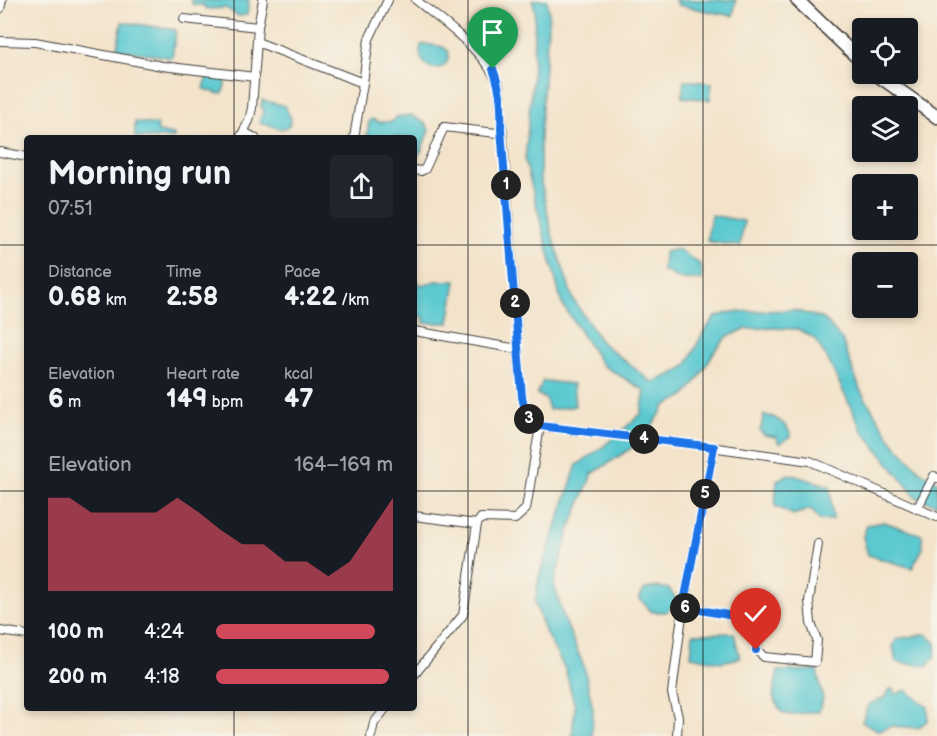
<!DOCTYPE html>
<meta charset="utf-8">
<style>
body{margin:0;font-family:"Balsamiq Sans",sans-serif;background:#20242c;color:#f1f3f6;height:100vh;display:flex;flex-direction:column;font-size:22px;white-space:nowrap}
*{box-sizing:border-box;margin:0}
p{font-size:20px;color:#9ea1a6}
.icon{flex:none;width:33px;height:33px;fill:none;stroke:currentColor;stroke-width:2;stroke-linecap:round;stroke-linejoin:round}
.map{position:relative;flex:1;overflow:hidden}
.sheet{position:absolute;left:24px;top:135px;width:393px;height:576px;display:flex;flex-direction:column;background:#171b24;border-radius:6px;box-shadow:0 3px 9px #0003}
.sheet>*{flex:none}
.tools{position:absolute;left:852px;top:18px;display:grid;gap:12px}
.tools a{display:grid;place-items:center;width:66px;height:66px;border-radius:6px;background:#171b24;box-shadow:0 3px 9px #0003;font-size:30px}
.pin{position:absolute;display:grid;place-items:center;width:51px;height:51px;color:#fff;margin:-62px -26px;border-radius:50% 50% 50% 0;rotate:-45deg;box-shadow:0 0 6px #0007}
.pin .icon{rotate:45deg}
.km{position:absolute;width:30px;height:30px;margin:-15px;border-radius:50%;background:#222;color:#fff;font-size:16px;line-height:30px;text-align:center}
.round{display:grid;place-items:center;flex:none;width:63px;height:63px;border-radius:6px;background:#20242c}
.summary{display:flex;align-items:center;justify-content:space-between;height:102px;padding:0 24px}
h1{font-size:33px;font-weight:600;line-height:45px}
.stats{display:grid;grid-template-columns:repeat(3,1fr);gap:9px;height:102px;padding:6px 24px}
.stats div{display:grid;align-content:center}
.stats b{font-size:26px;font-weight:600}
.stats small{font-size:16px;font-weight:400}
.stats p{font-size:16px}
.chart{height:168px;padding:12px 24px}
.chart p{display:flex;justify-content:space-between}
.chart svg{width:100%;height:108px;margin-top:6px;fill:#d1495b;opacity:.7}
ul{padding:0 24px;list-style:none;font-size:20px}
li{display:grid;grid-template-columns:96px 72px 1fr;align-items:center;height:45px}
li i{height:15px;border-radius:8px;background:#d1495b}
.map>svg:first-child{display:block}
</style>
<div class="map">
<svg width="937" height="736" viewBox="0 0 937 736">
<rect width="100%" height="100%" fill="#f7f3e8"/>
<filter id="ink" filterUnits="userSpaceOnUse"><feTurbulence type="fractalNoise" baseFrequency=".0167" numOctaves="2"/><feDisplacementMap in="SourceGraphic" scale="12" xChannelSelector="R" yChannelSelector="G"/><feConvolveMatrix kernelMatrix="1 2 1 2 8 2 1 2 1" color-interpolation-filters="sRGB"/></filter>
<filter id="wash" filterUnits="userSpaceOnUse"><feTurbulence type="fractalNoise" baseFrequency=".008" numOctaves="4" result="noise"/><feDisplacementMap in="SourceGraphic" scale="24" xChannelSelector="R" yChannelSelector="G"/><feGaussianBlur stdDeviation="1.35" result="paint"/><feColorMatrix in="noise" values="0 0 0 0 0 0 0 0 0 0 0 0 0 0 0 0 0 1.4 0 .05"/><feComposite in="paint" operator="in"/></filter>
<g filter="url(#wash)">
<rect width="100%" height="100%" fill="#f3e3ca"/>
<g fill="#5cc9d1" stroke="#3c7276" stroke-width="1.5">
<polygon points="191,0 249,0 247,15 238,16 226,8 206,9 203,5 193,5"/>
<polygon points="532,0 547,0 549,12 540,135 540,178 552,234 573,299 601,342 652,382 671,375 686,366 703,333 715,317 731,312 794,310 824,319 842,340 861,392 893,442 921,472 937,481 937,505 916,497 862,430 827,358 815,339 798,329 768,328 746,329 728,336 714,352 700,376 686,395 665,406 655,422 633,447 592,474 569,531 554,583 563,616 584,667 593,709 592,736 572,736 575,707 565,669 546,634 535,603 539,576 577,465 604,446 641,414 645,391 602,365 562,304 525,161 532,83 535,10"/>
<polygon points="675,0 736,0 733,16 678,5"/>
<polygon points="122,22 176,30 172,58 117,49"/>
<path d="M425,44L443,47L448,51C452,78 414,72 421,45Z"/>
<polygon points="210,74 227,77 223,93 219,94 204,89 207,76"/>
<polygon points="684,80 712,83 710,100 682,97"/>
<path d="M262,100L285,106L291,119L289,126C280,133 272,123 261,124L260,119L264,111L261,106Z"/>
<polygon points="411,115 426,124 429,130 421,151 414,159 414,138 367,137 369,121 372,119 379,122 392,122 396,117"/>
<polygon points="135,122 157,125 158,132 174,135 174,138 135,138"/>
<polygon points="711,215 744,221 740,246 707,241"/>
<polygon points="678,249 701,265 702,280 680,279 663,271 664,252"/>
<polygon points="414,277 421,285 437,281 456,281 449,323 424,323 424,317 414,315"/>
<polygon points="543,381 573,384 575,406 549,410 546,399 537,394"/>
<path d="M764,415C776,416 788,425 791,436L779,444L776,437L764,435L760,431Z"/>
<polygon points="789,474 830,486 833,520 819,520 811,509 793,515 775,506 777,480"/>
<polygon points="884,522 922,535 923,548 912,568 868,555 863,537 867,525"/>
<polygon points="657,587 669,589 678,601 666,612 652,612 639,598 645,589"/>
<polygon points="734,633 740,658 721,662 691,656 693,634"/>
<polygon points="926,634 936,643 935,657 927,666 896,662 893,646 897,639"/>
<polygon points="817,670 823,699 819,711 790,715 781,712 773,696 778,671"/>
<polygon points="889,689 895,690 894,695 906,690 928,707 928,720 918,728 891,726 879,731 862,722 868,705 886,697"/>
</g>
</g>
<g filter="url(#ink)">
<g fill="none" stroke-linecap="round" stroke-linejoin="round">
<g stroke="#3c3a36" stroke-width="10">
<g id="minor">
<path d="M416,0C444,23 485,51 499,85L522,397L527,418L540,426L682,443L810,461L937,517"/>
<polyline points="0,9 2,0"/>
<polyline points="184,19 258,27"/>
<polyline points="0,41 35,42 162,66 255,77"/>
<polyline points="257,42 363,83 369,39 388,0"/>
<polyline points="244,132 255,138"/>
<polyline points="240,138 249,121 252,108 258,27 263,0"/>
<polyline points="354,138 363,83"/>
<polyline points="0,152 27,157"/>
<polyline points="414,170 421,171 425,169 444,127 496,133 501,129"/>
<polyline points="414,331 518,349"/>
<polyline points="917,509 934,476 937,478"/>
<polyline points="414,516 477,524 481,518 515,519 526,509 540,426"/>
<polyline points="683,607 745,618 758,626 757,650 764,657 815,662 817,640 811,623 809,601 818,544"/>
<polyline points="0,631 27,635"/>
<polyline points="414,675 463,615 477,524"/>
<polyline points="371,736 374,723 386,708"/>
<polyline points="677,736 678,717 672,693 683,607 714,447"/>
</g>
</g>
<g stroke="#3c3a36" stroke-width="15">
<g id="primary">
<polyline points="797,0 862,62"/>
<polyline points="876,74 937,117"/>
</g>
</g>
<use href="#minor" stroke="#fff" stroke-width="8"/>
<use href="#primary" stroke="#fff" stroke-width="12"/>
</g>
</g>
<g fill="none" stroke-linecap="round" stroke-linejoin="round" filter="url(#ink)">
<g stroke="#fff" stroke-width="12">
<path id="route" d="M493,69C501,90 502,107 501,129L522,397L527,418L540,426L714,447L683,607L745,618L758,626L756,650"/>
</g>
<use href="#route" stroke="#1a73e8" stroke-width="8"/>
</g>
<path fill="none" stroke="#1c1c1c" stroke-width="1.5" stroke-opacity="0.55" d="M234,0V138M468,0V736M703,0V736M0,245H27M414,245H937M0,491H27M414,491H937M234,708V736"/>
</svg>
<div class="tools">
<a><svg class="icon" aria-label="locate" viewBox="0 0 24 24"><circle cx="12" cy="12" r="6"/><path d="M12 2v4M12 18v4M2 12h4M18 12h4"/></svg></a>
<a><svg class="icon" aria-label="layers" viewBox="0 0 24 24"><path d="M12 4l9 5-9 5-9-5zM3 14l9 5 9-5"/></svg></a>
<a>+</a>
<a>−</a>
</div>
<div class="pin" style="left:493px;top:69px;background:#1e9e55"><svg class="icon" aria-label="arrive" viewBox="0 0 24 24"><path d="M6 21V4h12l-3 4 3 4H6"/></svg></div>
<div class="pin" style="left:756px;top:650px;background:#d93025"><svg class="icon" aria-label="check" viewBox="0 0 24 24"><path d="M5 12l5 5 9-10"/></svg></div>
<b class="km" style="left:506px;top:185px">1</b>
<b class="km" style="left:515px;top:303px">2</b>
<b class="km" style="left:529px;top:419px">3</b>
<b class="km" style="left:644px;top:439px">4</b>
<b class="km" style="left:705px;top:494px">5</b>
<b class="km" style="left:685px;top:608px">6</b>
<section class="sheet">
<div class="summary"><div><h1>Morning run</h1><p>07:51</p></div><a class="round"><svg class="icon" aria-label="share" viewBox="0 0 24 24"><path d="M12 15V3M7 8l5-5 5 5M5 13v7h14v-7"/></svg></a></div>
<div class="stats">
<div><p>Distance</p><b>0.68<small> km</small></b></div>
<div><p>Time</p><b>2:58</b></div>
<div><p>Pace</p><b>4:22<small> /km</small></b></div>
</div>
<div class="stats">
<div><p>Elevation</p><b>6<small> m</small></b></div>
<div><p>Heart rate</p><b>149<small> bpm</small></b></div>
<div><p>kcal</p><b>47</b></div>
</div>
<div class="chart"><p><span>Elevation</span>164–169 m</p>
<svg viewBox="0 0 160 44" preserveAspectRatio="none"><path d="M0 44V6L10 6L20 12L30 12L40 12L50 12L60 6L70 12L80 19L90 25L100 25L110 32L120 32L130 38L140 32L150 19L160 6V44z"/></svg>
</div>
<ul>
<li><b>100 m</b>4:24<i style="width:90%"></i></li>
<li><b>200 m</b>4:18<i style="width:98%"></i></li>
</ul>
</section>
</div>
